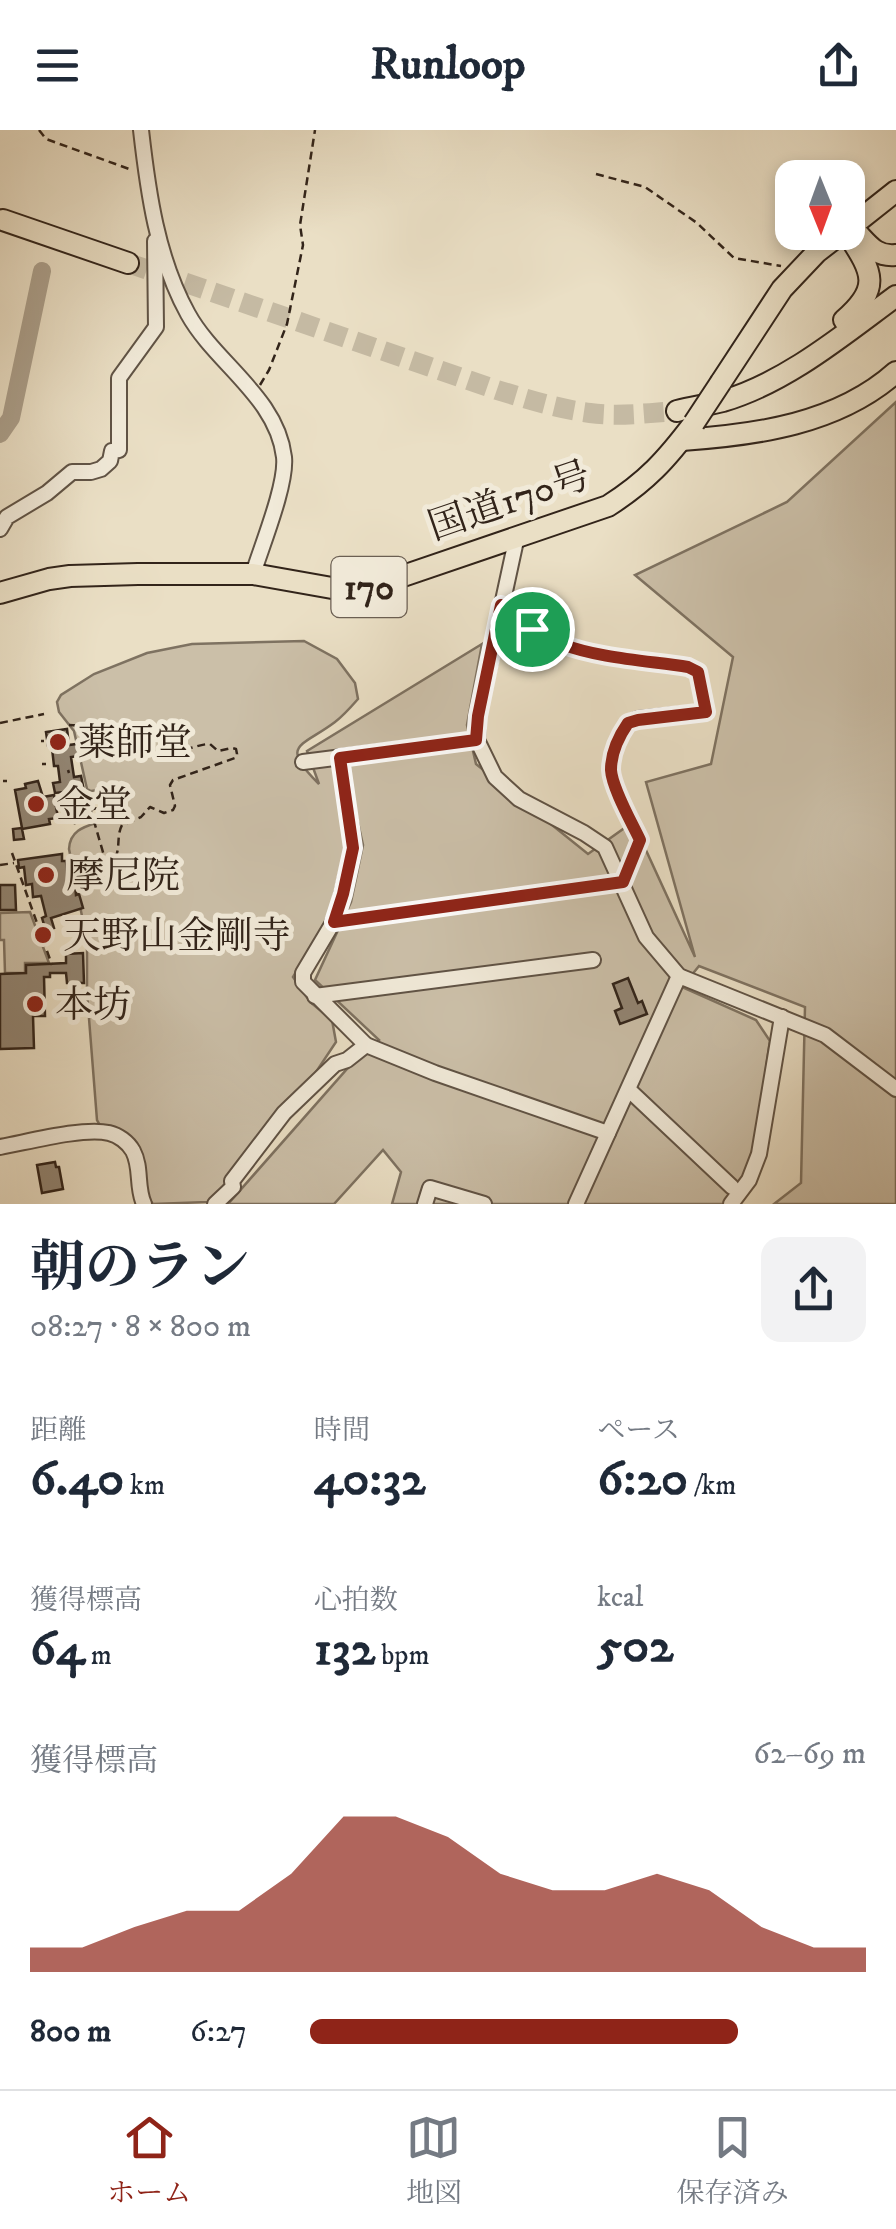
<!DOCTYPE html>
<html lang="ja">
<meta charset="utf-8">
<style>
body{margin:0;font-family:"IM FELL DW Pica","Noto Serif JP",serif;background:#f2f2f3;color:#1f2937;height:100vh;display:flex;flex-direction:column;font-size:38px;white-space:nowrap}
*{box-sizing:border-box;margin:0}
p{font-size:32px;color:#747a83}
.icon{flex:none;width:55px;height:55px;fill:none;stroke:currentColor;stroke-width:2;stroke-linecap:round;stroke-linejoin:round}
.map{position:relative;height:1074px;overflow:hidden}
.drawer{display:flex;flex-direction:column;background:#fff;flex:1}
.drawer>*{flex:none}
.needle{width:65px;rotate:179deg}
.fabs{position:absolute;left:775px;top:30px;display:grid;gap:20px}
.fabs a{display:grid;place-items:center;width:90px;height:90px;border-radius:20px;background:#fff;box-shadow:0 5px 15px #0003;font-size:50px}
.pin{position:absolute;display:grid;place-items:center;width:85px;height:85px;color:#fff;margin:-42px;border:5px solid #fff;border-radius:50%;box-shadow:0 2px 10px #0007}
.round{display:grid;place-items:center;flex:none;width:105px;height:105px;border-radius:20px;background:#f2f2f3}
.head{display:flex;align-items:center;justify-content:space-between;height:170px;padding:0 30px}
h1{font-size:55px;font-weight:700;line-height:75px}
.metrics{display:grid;grid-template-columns:repeat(3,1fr);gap:15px;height:170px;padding:10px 30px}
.metrics div{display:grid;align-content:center}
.metrics b{font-size:50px;font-weight:700}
.metrics small{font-size:28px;font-weight:400}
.metrics p{font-size:28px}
.chart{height:280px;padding:20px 30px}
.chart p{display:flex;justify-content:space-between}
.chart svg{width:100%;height:180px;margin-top:10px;fill:#8f2418;opacity:.7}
ul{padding:0 30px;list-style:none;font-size:32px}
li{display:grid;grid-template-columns:160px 120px 1fr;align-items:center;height:75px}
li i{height:25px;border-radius:12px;background:#8f2418}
header{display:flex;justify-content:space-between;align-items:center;height:130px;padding:0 30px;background:#fff;font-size:45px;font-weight:700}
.menu{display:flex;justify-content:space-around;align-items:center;height:140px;border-top:2px solid #e0e1e3;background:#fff;font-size:28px;color:#747a83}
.menu a{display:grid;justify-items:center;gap:5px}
.menu .selected{color:#8f2418}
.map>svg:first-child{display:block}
</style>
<header><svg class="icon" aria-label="menu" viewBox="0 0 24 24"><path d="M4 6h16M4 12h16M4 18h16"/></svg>Runloop<svg class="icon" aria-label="share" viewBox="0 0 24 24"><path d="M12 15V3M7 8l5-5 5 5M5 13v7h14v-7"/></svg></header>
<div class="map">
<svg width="896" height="1074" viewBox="0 0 896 1074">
<rect width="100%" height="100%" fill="#eadfc5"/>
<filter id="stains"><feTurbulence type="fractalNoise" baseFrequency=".002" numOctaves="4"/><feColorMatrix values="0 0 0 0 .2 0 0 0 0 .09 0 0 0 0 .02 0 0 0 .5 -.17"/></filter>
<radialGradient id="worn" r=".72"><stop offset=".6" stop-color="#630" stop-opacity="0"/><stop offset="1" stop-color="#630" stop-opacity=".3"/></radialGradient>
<g fill="#cbbfa8" stroke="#7e7261" stroke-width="2.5">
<path d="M896,272V1074H774L801,1053L805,877L699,836L682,857L756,890L770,911C762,956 759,1043 725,1074H392L401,1042L383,1020L334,1074H228L347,939L379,910L315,850L351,772L363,715L355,679L343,677L348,712L332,782L293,847L310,872L332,890L336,912L312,948L280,982L224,1055L225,1057L208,1072L153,1074L149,1069C140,1029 147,1007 101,997L97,990L87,863V812L69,719C70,698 88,696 105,690C110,680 112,668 104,659L91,661L87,659L74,601L59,582L57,572L61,565L94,544L147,523L192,514L304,511L337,529L355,553L358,569C351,577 343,586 335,592C302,617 278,614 319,654L307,621L482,514L467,595L476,634L588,724L633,692L695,827L646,652L711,634L733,527L635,445L787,372Z"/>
<polygon points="30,782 49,833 25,833 25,843 5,843 4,810 0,810 0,783"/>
</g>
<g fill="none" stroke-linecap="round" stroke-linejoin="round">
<polyline stroke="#ab9f8b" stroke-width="18" points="0,304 11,288 42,141"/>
</g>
<g fill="#928573" stroke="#32241a" stroke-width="2.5">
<polygon points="67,599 69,615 97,611 99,623 71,627 74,647 81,646 90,690 75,693 73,661 55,663 53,653 60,652 58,636 54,636 52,618 48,616 46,602"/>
<polygon points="38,651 43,667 54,665 58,688 49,689 50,694 22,699 24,709 14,710 13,699 22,698 15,660 26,658 25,654"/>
<polygon points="62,724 62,731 66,731 67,745 74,744 76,765 79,764 83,778 51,788 54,798 46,801 42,788 46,786 41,766 33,767 32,754 26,755 24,737 19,738 18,730"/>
<polygon points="0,755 15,755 16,780 0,780"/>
<polygon points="83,823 84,853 67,853 66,843 50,843 50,847 44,847 45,886 33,886 34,918 0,919 0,844 26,843 26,835 66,833 66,824"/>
<polygon points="628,848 638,873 642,871 647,884 620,894 615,881 622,878 613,854"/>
<polygon points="55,1032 56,1037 59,1037 63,1059 42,1063 37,1035"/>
</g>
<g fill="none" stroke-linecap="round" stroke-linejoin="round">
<path stroke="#c5baa3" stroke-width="20" stroke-dasharray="20 10" stroke-linecap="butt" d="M128,133L497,260C527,269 558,279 590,283C618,287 648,283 677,281"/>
<g stroke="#605345" stroke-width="18">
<g id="minor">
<path d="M141,0C148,62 157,128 188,184C215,233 277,267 284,327C287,354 262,415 253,444"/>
<polyline points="0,399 7,387 47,363 72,342 91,342 101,339 110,331 112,321 119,320 119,248 156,197 155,111"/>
<polyline points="517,406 478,586 477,610 495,647 519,669 584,703 605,717 646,807 679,846 825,905 896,959"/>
<polyline points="340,628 353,718 337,786 303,843 303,852 366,915 435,943 608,1003"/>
<polyline points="303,632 477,610"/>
<path d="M333,792L623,752L640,710C632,693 612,658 611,640C611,623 619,606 628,593L638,589L706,582L698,542L688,537C650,531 597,528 562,514C539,505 520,490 501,475"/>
<polyline points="315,866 593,830"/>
<polyline points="629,960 732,1057"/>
<path d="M0,1017C28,1012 83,997 109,1003C118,1005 128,1012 133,1021C142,1038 136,1057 144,1074"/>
<polyline points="215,1074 233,1057 232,1051 284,983 335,934 347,930 366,915"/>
<polyline points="425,1074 430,1058 484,1074"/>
<polyline points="576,1074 679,846"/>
<polyline points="731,1074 749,1050 759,1024 782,887"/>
</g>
</g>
<g stroke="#32241a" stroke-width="24">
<g id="highway">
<polyline points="3,90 128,133"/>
<polyline points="848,99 896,61"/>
<path d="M859,105C870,117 878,127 896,125"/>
<path d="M844,190C881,158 873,143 849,106L850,99"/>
<polyline points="721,252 782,159 817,122 843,102"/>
<path d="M677,281C692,277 708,275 723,271C787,252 843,205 896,166"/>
<path d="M682,310C756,305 838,294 896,242"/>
<path d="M0,463L49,449L70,446L138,444H253L332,458L362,460L608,376C647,351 666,330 694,293"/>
</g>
</g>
<g stroke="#32241a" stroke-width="2.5" stroke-dasharray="8 5" stroke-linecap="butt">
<polyline points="39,0 46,9 132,40"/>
<polyline points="596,44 645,57 697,93 734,128 781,136"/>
<polyline points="260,255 269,240 287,194 303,115 300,95 315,0"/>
<polyline points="0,593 44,584"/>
<path d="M69,595L85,596L104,603L120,596L134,618C149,616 150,601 166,603L178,619C189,621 198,614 210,614L218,621L232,618L236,619L237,624L235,628L173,650L170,655L175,676L173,680L164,683L150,677L141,687L122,695C116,706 121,720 114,730L105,729L91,681"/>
<polyline points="41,611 44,611"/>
<polyline points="42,634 46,634"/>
<polyline points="68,640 69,643"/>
<polyline points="3,651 7,651"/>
<polyline points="89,680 103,677"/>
<polyline points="12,723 52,835"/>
<polyline points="0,735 14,733"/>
</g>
<use href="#minor" stroke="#f1ead9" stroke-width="14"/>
<use href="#highway" stroke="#eadfc5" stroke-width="20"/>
<g stroke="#32241a" stroke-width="24" stroke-linecap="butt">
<polyline id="highway-bridge" points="694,293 721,252"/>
</g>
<use href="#highway-bridge" stroke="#eadfc5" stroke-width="20"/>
</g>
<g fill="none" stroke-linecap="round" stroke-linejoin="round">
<g stroke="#fff" stroke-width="20">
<path id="route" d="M501,475C520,490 539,505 562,514C597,528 650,531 688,537L698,542L706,582L638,590L628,593C619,606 611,623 611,640C612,658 632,693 640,710L623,752L334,792L343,764L353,718L340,628L476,610L478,586Z"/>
</g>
<use href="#route" stroke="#8f2418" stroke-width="12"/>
</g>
<g fill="#8f2418" stroke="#f1ead9" stroke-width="4">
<circle cx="58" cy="612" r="10"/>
<circle cx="36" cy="674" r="10"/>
<circle cx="46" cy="745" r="10"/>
<circle cx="43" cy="805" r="10"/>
<circle cx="35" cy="874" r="10"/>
</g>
<g text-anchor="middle" stroke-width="10" stroke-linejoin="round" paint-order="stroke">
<rect fill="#f1ead9" stroke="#6b5f53" stroke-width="2.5" x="331.5" y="427" width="75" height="60" rx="8"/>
<g font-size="35" font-weight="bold" fill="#32241a">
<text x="369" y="469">170</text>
</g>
<g font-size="38" fill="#32241a" stroke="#f1ead9">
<text transform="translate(509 370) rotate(-19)" y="13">国道170号</text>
</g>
<g font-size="38" fill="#32241a" stroke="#f1ead9" text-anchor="start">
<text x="78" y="625">薬師堂</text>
<text x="56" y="687">金堂</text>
<text x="66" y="758">摩尼院</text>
<text x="63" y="818">天野山金剛寺</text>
<text x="55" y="887">本坊</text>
</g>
</g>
<rect width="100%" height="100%" filter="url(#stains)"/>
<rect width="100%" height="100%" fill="url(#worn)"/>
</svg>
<div class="fabs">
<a><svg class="needle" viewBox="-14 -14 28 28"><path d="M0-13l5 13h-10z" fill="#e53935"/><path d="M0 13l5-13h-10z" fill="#747a83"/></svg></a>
</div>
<div class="pin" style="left:532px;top:499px;background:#1e9e55"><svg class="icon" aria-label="arrive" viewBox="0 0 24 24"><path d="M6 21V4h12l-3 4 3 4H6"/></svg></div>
</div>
<section class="drawer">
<div class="head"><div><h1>朝のラン</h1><p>08:27 · 8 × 800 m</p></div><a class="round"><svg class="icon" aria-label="share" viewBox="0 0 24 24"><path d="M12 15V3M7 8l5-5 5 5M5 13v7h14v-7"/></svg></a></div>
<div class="metrics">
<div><p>距離</p><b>6.40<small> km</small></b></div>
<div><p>時間</p><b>40:32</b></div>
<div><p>ペース</p><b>6:20<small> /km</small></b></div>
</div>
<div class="metrics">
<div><p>獲得標高</p><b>64<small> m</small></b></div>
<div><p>心拍数</p><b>132<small> bpm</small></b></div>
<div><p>kcal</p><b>502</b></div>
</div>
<div class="chart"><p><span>獲得標高</span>62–69 m</p>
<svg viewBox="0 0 160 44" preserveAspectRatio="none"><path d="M0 44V38L10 38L20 33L30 29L40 29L50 20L60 6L70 6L80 11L90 20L100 24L110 24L120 20L130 24L140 33L150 38L160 38V44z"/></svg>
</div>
<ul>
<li><b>800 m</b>6:27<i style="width:77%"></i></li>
</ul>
</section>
<nav class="menu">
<a class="selected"><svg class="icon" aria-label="home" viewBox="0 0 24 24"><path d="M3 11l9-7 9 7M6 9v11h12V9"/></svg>ホーム</a>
<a><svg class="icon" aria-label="map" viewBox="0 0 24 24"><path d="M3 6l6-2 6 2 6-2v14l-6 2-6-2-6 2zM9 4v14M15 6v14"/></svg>地図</a>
<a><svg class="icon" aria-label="saved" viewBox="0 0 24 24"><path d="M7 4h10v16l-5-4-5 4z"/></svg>保存済み</a>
</nav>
